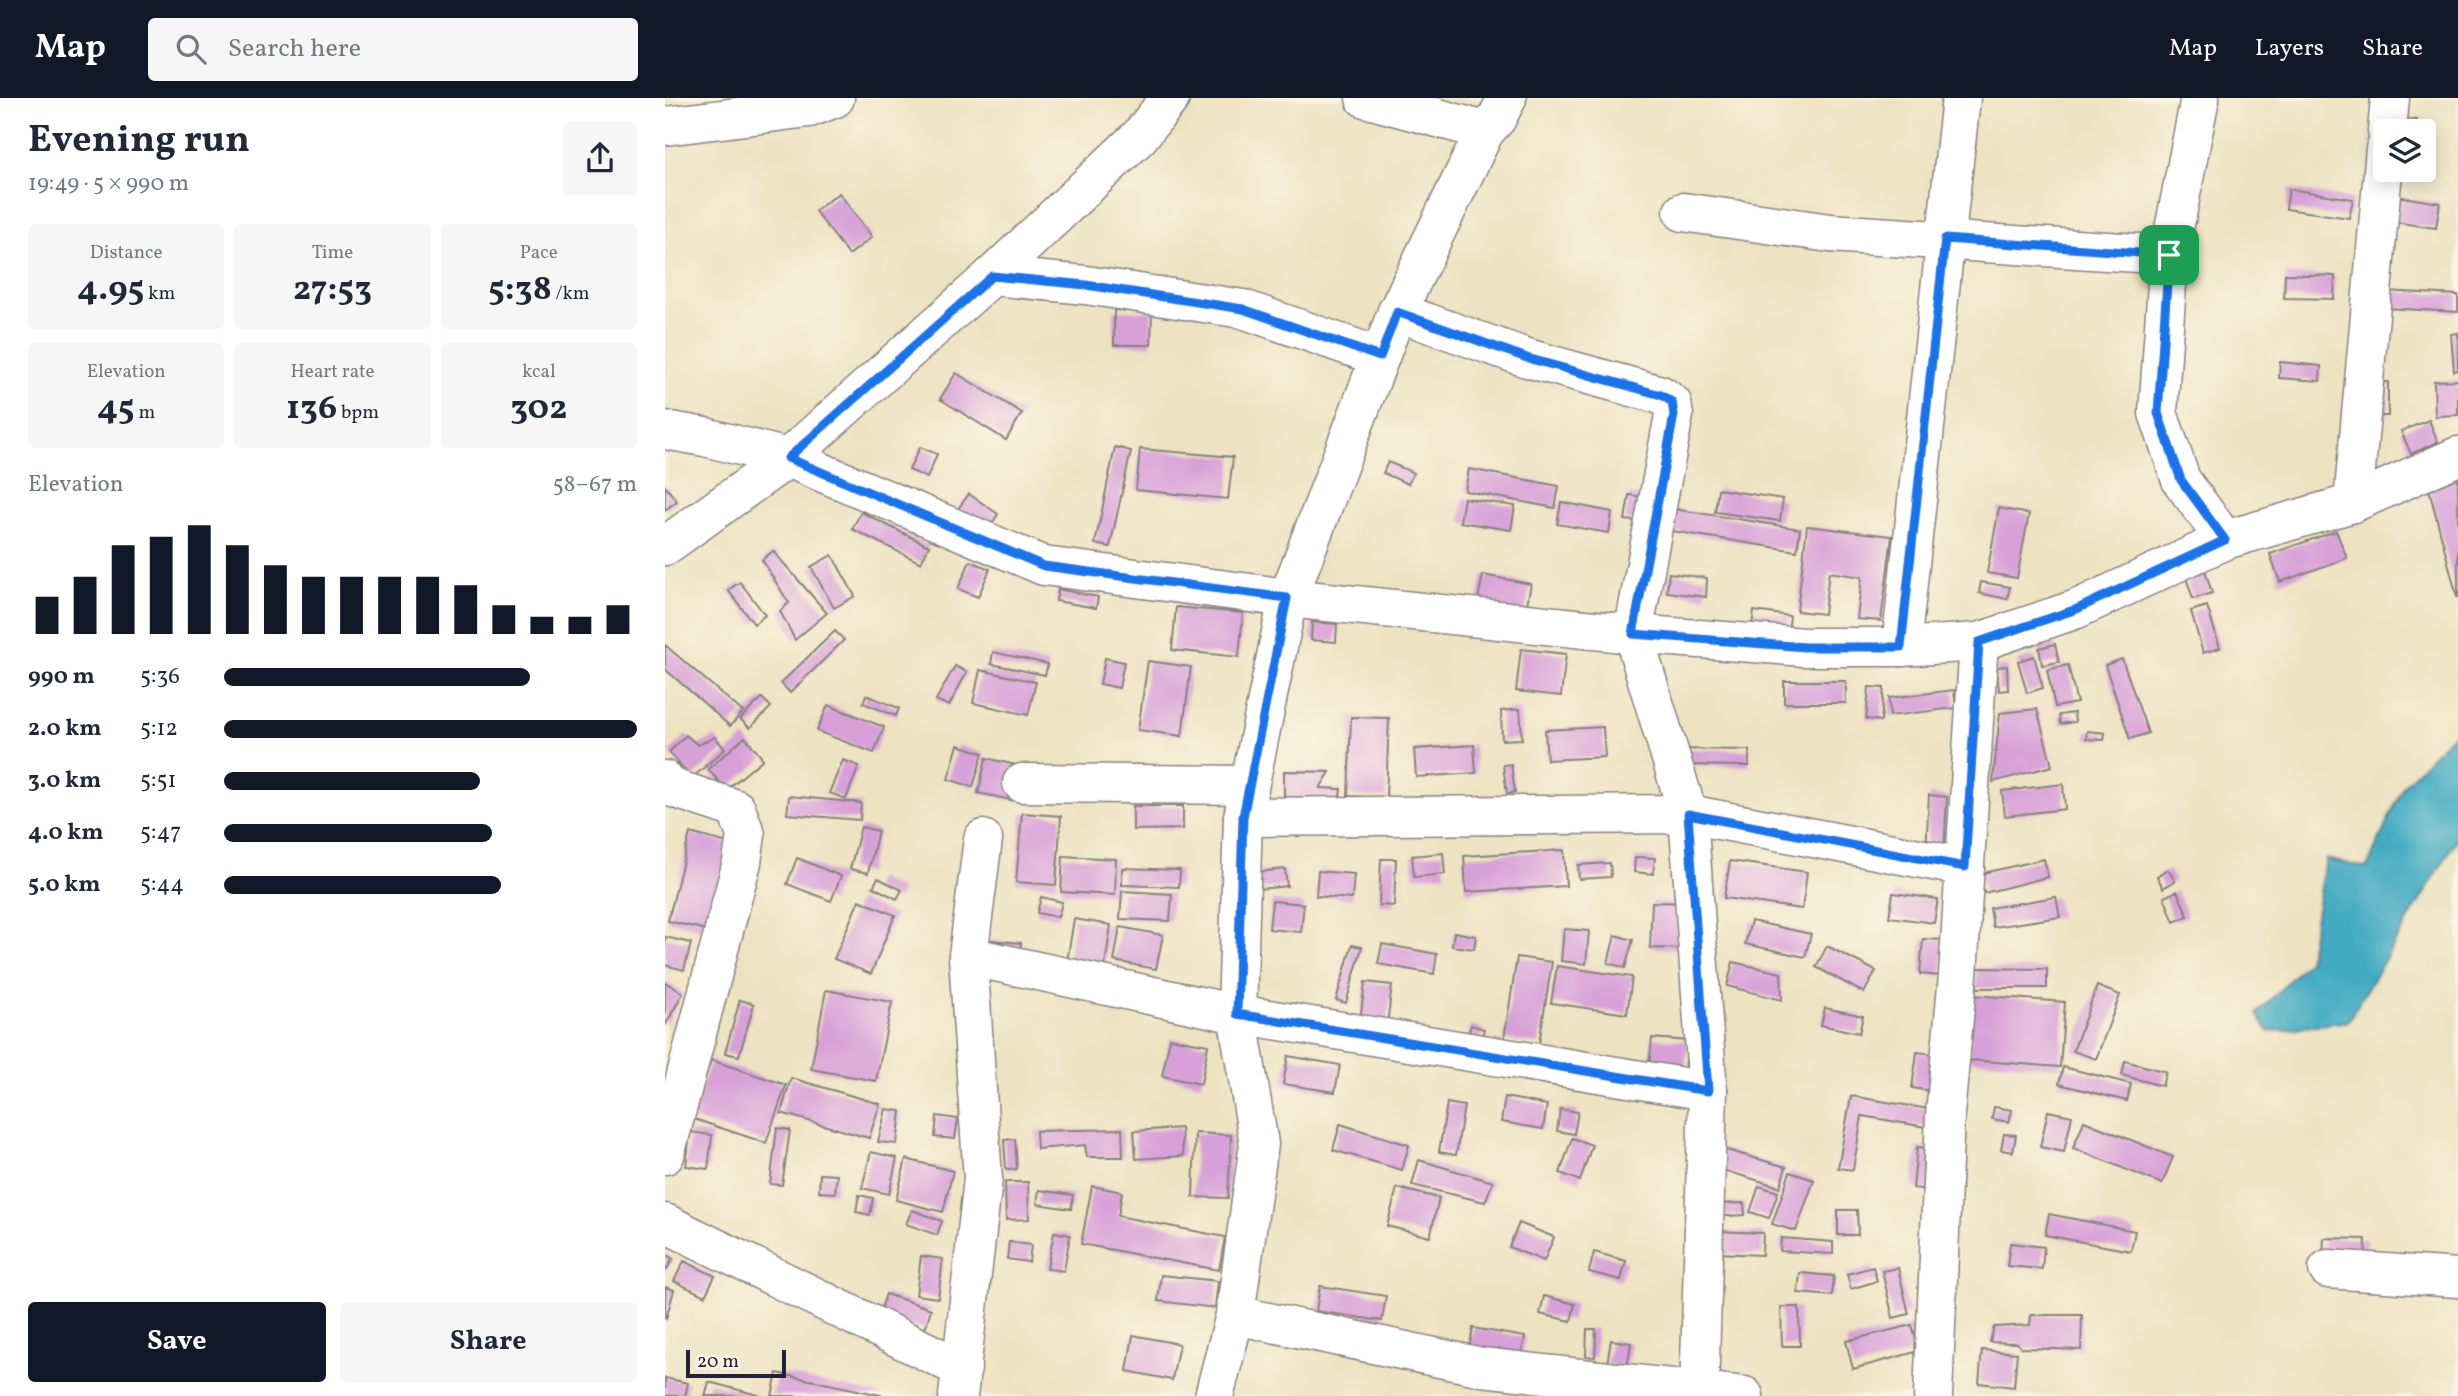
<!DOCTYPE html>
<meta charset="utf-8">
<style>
body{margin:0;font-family:Vollkorn,serif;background:#f6f6f7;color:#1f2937;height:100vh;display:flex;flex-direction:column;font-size:26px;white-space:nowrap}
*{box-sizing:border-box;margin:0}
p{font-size:23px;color:#747a83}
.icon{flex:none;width:38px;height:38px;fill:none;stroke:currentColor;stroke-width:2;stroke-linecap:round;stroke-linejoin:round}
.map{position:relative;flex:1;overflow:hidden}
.details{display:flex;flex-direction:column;background:#fff;width:665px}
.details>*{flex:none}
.tools{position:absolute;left:1708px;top:21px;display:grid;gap:14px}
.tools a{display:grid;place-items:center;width:63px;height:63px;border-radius:7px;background:#fff;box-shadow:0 4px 18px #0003;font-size:35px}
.scale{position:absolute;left:21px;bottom:18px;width:100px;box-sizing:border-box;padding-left:7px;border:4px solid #22223b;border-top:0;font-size:19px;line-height:24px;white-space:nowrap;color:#22223b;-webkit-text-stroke:5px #fcf5e5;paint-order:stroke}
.pin{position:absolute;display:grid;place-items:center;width:60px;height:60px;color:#fff;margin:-30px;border-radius:14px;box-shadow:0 4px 10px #0006}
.round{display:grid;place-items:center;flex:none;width:74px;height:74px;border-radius:7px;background:#f6f6f7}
.summary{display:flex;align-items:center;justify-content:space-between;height:119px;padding:0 28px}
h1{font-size:38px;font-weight:700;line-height:52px}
.metrics{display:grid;grid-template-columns:repeat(3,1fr);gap:10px;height:119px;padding:7px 28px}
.metrics div{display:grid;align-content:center;border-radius:7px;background:#f6f6f7;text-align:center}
.metrics b{font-size:35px;font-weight:700}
.metrics small{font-size:19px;font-weight:400}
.metrics p{font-size:19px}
.chart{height:196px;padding:14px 28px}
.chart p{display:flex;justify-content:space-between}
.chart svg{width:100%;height:126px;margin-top:7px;stroke:#111827;stroke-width:6}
.action{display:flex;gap:14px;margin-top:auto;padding:14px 28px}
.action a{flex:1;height:80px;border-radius:7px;background:#111827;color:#fff;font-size:28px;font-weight:700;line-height:80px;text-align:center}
.action a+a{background:#f6f6f7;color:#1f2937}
ul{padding:0 28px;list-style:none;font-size:23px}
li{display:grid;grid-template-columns:112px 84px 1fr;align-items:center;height:52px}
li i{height:18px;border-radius:9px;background:#111827}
header{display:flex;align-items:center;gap:42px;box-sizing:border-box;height:98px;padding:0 35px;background:#111827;color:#fff}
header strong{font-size:33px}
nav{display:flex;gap:38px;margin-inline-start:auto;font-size:24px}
.search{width:490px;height:63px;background:#f6f6f7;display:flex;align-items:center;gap:18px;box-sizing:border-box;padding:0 24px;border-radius:7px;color:#747a83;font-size:26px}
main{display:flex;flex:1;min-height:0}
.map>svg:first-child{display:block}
</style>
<header>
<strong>Map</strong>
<div class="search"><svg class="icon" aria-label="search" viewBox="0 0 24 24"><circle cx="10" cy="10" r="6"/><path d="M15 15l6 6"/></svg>Search here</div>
<nav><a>Map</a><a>Layers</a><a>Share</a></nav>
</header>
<main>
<section class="details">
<div class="summary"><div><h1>Evening run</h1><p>19:49 · 5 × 990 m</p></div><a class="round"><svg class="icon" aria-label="share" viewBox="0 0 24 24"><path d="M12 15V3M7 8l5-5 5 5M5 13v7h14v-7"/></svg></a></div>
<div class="metrics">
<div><p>Distance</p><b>4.95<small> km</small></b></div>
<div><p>Time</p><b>27:53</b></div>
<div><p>Pace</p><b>5:38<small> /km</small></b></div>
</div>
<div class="metrics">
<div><p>Elevation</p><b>45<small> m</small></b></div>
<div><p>Heart rate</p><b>136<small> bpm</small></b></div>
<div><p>kcal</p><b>302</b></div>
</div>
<div class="chart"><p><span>Elevation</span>58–67 m</p>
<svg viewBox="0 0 160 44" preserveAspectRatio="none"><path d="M5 44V31M15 44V24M25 44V13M35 44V10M45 44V6M55 44V13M65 44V20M75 44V24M85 44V24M95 44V24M105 44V24M115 44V27M125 44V34M135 44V38M145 44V38M155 44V34"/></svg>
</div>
<ul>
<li><b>990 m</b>5:36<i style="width:74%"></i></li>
<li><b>2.0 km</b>5:12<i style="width:100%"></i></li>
<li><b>3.0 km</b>5:51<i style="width:62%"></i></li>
<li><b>4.0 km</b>5:47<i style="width:65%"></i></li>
<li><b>5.0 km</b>5:44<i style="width:67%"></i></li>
</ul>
<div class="action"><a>Save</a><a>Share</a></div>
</section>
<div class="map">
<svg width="1793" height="1298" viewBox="0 0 1793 1298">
<rect width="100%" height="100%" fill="#fcf5e5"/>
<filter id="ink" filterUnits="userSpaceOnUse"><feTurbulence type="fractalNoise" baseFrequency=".0143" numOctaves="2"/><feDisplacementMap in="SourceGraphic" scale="14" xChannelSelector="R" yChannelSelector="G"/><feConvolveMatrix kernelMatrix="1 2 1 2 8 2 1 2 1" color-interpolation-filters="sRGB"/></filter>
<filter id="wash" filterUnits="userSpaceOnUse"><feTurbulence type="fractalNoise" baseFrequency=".00686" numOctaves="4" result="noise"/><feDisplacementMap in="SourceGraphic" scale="28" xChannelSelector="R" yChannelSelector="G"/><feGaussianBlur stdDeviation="1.57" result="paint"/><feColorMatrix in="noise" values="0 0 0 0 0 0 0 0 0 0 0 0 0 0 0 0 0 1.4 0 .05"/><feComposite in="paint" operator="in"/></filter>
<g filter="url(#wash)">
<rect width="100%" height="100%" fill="#ede2c1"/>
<polygon fill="#43abc2" stroke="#32667e" stroke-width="2" points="1793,631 1793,739 1683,923 1604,934 1592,916 1643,863 1661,761 1702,770 1738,688"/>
<g id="blocks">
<g fill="#d8a0d8">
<polygon points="1735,21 1752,22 1751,33 1734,33"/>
<polygon points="1624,91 1688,101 1684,120 1621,111"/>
<polygon points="174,95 207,139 184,157 150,113"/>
<polygon points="1725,97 1775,105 1771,130 1721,123"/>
<polygon points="1620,176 1670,178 1669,201 1619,200"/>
<polygon points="1720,193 1793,197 1793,214 1719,210"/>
<polygon points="449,212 487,213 486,247 449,247"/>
<polygon points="1793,235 1793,272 1789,273 1786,236"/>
<polygon points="1615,264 1656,268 1655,283 1614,280"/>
<polygon points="291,275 357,315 341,342 275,301"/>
<polygon points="1793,282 1793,317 1770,318 1769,283"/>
<polygon points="1714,284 1723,284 1723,318 1715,318"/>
<polygon points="1764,322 1773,344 1746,356 1736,333"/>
<polygon points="255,349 272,356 262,380 244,372"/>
<polygon points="450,349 466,353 445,449 430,446"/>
<polygon points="475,351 568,359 563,401 471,392"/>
<polygon points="723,364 749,375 743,386 718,375"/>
<polygon points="804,371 894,388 890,410 800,393"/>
<polygon points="1793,378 1793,499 1792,499 1764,391"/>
<polygon points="0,388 12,403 0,412"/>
<polygon points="1053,391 1118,401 1115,423 1050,414"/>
<polygon points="304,396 333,416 323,432 293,411"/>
<polygon points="964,397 984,400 980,424 960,422"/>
<polygon points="799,400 850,408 846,432 795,424"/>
<polygon points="896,404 947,414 944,435 892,426"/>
<polygon points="1334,410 1364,416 1352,480 1322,475"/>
<polygon points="1009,411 1135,431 1132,453 1006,433"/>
<polygon points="196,414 264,448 256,465 187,431"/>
<polygon points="1142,428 1227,438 1216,523 1192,521 1197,479 1164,474 1159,516 1132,513"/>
<polygon points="1671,433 1682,460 1615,484 1605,456"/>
<polygon points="108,453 162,515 130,542 115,513 124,505 97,462"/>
<polygon points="167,457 190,498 169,510 146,469"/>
<polygon points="305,463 325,471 313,499 293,491"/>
<polygon points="1540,472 1547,495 1528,501 1521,479"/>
<polygon points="1004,475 1042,480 1041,499 1002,494"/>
<polygon points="818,477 866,486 860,516 812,506"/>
<polygon points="75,484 100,517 89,526 63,492"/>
<polygon points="1316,484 1345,489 1342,501 1314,495"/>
<polygon points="393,491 433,499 431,510 391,503"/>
<polygon points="1542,508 1555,550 1538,555 1526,513"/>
<polygon points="511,509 578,515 574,559 507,552"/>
<polygon points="1089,513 1125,518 1123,534 1087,528"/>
<polygon points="647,524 672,526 671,544 646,542"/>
<polygon points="170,533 179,542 125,595 116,585"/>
<polygon points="1390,546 1394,564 1377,567 1374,550"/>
<polygon points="0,547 78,614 65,628 0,571"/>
<polygon points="856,551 901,556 896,598 851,593"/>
<polygon points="328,554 383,566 380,577 326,566"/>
<polygon points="1369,558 1378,590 1362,595 1353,563"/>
<polygon points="440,560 459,564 454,590 435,586"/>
<polygon points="1457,561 1483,635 1465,641 1440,567"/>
<polygon points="483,563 526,569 517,638 473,632"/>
<polygon points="1403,567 1412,605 1390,609 1382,572"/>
<polygon points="290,568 302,574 284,608 271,602"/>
<polygon points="1342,568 1343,592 1334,593 1332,569"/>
<polygon points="315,572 371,584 363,617 308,605"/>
<rect x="1119" y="583" width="62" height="22"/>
<polygon points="1204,589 1219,590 1216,623 1201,621"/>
<polygon points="1289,592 1291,610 1225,618 1224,600"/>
<polygon points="201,597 234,610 231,618 198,605"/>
<polygon points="97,600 106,609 85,630 75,621"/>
<polygon points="163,607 219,629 209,655 152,633"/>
<polygon points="855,611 857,641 837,642 836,613"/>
<polygon points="1372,611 1387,668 1328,684 1335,615"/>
<polygon points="1409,615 1410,624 1395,626 1394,617"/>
<polygon points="686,619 724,620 721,700 683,698"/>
<polygon points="938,629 940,659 882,662 880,632"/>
<polygon points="1422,633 1440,635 1439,642 1421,641"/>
<polygon points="21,637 33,647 50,639 60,651 27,680 4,654"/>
<polygon points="80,639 98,661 61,692 43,671"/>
<polygon points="293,647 318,655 308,689 283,681"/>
<polygon points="809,647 811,675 751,679 749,651"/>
<polygon points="1011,651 1084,652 1084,668 1010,667"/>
<polygon points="321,660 359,669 351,703 313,695"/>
<polygon points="178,662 194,668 181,701 164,695"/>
<polygon points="846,666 850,694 842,696 838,667"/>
<polygon points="619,673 665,674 655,690 676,691 674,706 619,704"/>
<polygon points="1398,686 1400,711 1340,718 1337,693"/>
<polygon points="1264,697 1282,699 1279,754 1261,753"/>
<polygon points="124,698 196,705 195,722 122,716"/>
<polygon points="468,708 518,708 518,731 468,732"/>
<polygon points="357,715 396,718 391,787 351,784"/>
<polygon points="196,729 213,733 203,775 185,771"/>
<polygon points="25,735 63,745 42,832 3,823"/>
<polygon points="899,752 901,788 801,794 799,758"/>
<polygon points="778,755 780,776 749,779 747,758"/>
<polygon points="398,758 451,761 450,797 396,794"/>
<polygon points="970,759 990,760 988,776 969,774"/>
<polygon points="132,760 176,778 166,803 122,786"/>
<polygon points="716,761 731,761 729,808 714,807"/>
<polygon points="1379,761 1383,779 1319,795 1314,776"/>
<polygon points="1065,763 1142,774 1137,811 1059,800"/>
<polygon points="945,765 946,779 914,781 913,767"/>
<polygon points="457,770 515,772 514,789 457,787"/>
<polygon points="620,771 622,788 594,791 593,774"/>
<polygon points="1503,772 1510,783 1498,790 1492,778"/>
<polygon points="653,773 689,776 687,801 651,798"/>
<polygon points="213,780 237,792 232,801 208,789"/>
<polygon points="457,793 507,796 505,823 455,821"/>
<polygon points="1512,793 1523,818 1509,824 1499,799"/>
<polygon points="1228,795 1273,801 1269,825 1224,819"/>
<polygon points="376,799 397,804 393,819 372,815"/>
<polygon points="1391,799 1395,819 1328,829 1325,810"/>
<polygon points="194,802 230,817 206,876 169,861"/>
<polygon points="607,803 639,806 636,834 604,831"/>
<polygon points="987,804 1026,805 1025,851 985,850"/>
<polygon points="409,821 446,827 439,875 401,870"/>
<polygon points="1086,823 1146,836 1140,859 1080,846"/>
<polygon points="455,829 498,837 491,871 449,863"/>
<polygon points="899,831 924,833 921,866 896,863"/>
<polygon points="789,834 811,838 809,851 787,848"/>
<polygon points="950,837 968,842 960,870 943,865"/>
<polygon points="0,839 26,845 19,872 0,867"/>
<polygon points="1258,841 1279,842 1276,878 1255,876"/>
<polygon points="324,842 356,845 355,860 323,858"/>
<polygon points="717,846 772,856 769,876 713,866"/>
<polygon points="687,847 697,849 681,905 671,902"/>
<polygon points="1162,848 1211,873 1199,895 1151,869"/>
<polygon points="852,859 887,864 874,946 839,941"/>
<polygon points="1068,864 1116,875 1117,902 1062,888"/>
<polygon points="892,868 967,879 962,916 886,905"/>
<polygon points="1312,870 1382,871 1382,890 1312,890"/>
<polygon points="0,884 18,895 0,928"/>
<polygon points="700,884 727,887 722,927 695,923"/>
<polygon points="1432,888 1455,897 1431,961 1408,953"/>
<polygon points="161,892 227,904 211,983 146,971"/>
<polygon points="1308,897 1400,904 1395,969 1304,962"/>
<polygon points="75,902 89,906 74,958 60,955"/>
<polygon points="1160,910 1198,918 1194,935 1156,927"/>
<polygon points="806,927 819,931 813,950 800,946"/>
<polygon points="505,940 543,947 536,986 497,978"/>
<polygon points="987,940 1023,943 1019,981 983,978"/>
<polygon points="1252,954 1277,957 1272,994 1247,990"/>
<polygon points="623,958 675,967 670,994 618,986"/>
<polygon points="46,962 121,987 101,1045 26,1020"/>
<polygon points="1460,963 1501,974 1497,988 1457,977"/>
<polygon points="1398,969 1466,986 1462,1003 1394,986"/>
<polygon points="126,980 215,1006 204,1040 116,1015"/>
<polygon points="1186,998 1276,1013 1273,1031 1197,1018 1188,1072 1173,1070"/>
<polygon points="840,999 882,1007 878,1031 836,1024"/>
<polygon points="782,1005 799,1008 791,1057 774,1054"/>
<polygon points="1329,1009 1347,1012 1344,1024 1327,1021"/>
<polygon points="221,1011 236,1013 232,1046 213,1044"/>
<polygon points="895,1011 913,1014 909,1036 892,1033"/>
<polygon points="1383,1013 1407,1018 1399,1054 1375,1049"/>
<polygon points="272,1018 293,1021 290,1041 270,1039"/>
<polygon points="1419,1023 1508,1059 1497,1086 1408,1050"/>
<polygon points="675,1026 744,1047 737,1072 668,1052"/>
<polygon points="112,1030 125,1032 117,1087 105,1086"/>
<polygon points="516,1030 518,1058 471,1061 469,1033"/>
<polygon points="457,1031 458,1059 422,1059 420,1047 372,1051 371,1033"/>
<polygon points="25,1034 47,1037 43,1071 21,1068"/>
<polygon points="530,1035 566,1037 563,1100 528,1099"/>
<polygon points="1339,1036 1351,1037 1348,1054 1336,1052"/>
<polygon points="907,1040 927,1047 915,1083 895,1075"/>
<polygon points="350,1041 352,1071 341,1072 339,1042"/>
<polygon points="1044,1047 1121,1069 1115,1089 1054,1071"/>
<polygon points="1252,1049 1274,1051 1270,1093 1248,1090"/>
<polygon points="206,1054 232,1060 224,1096 197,1090"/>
<polygon points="241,1061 288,1073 278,1114 231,1102"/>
<polygon points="754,1062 828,1084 820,1104 747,1087"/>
<polygon points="1125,1074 1149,1082 1131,1133 1107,1126"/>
<polygon points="155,1076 172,1077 170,1095 154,1094"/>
<polygon points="340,1084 363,1084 364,1121 341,1122"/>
<polygon points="427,1088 457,1094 453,1118 560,1139 554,1172 416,1146"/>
<polygon points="1094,1088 1113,1094 1104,1120 1085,1114"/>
<polygon points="732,1090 774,1100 765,1139 722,1128"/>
<polygon points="374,1092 408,1097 406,1111 372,1106"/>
<polygon points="194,1097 208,1100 205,1117 191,1114"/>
<polygon points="1079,1105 1080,1117 1045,1119 1045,1106"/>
<polygon points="247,1112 277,1123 272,1137 241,1126"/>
<polygon points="1173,1112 1192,1112 1193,1137 1173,1137"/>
<polygon points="1384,1116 1470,1133 1466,1153 1380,1137"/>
<polygon points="854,1125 889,1139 879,1163 844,1149"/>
<polygon points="1052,1133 1098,1135 1097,1157 1051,1155"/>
<polygon points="389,1134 405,1137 399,1173 382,1171"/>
<polygon points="1116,1140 1168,1144 1168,1156 1115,1153"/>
<polygon points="1659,1140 1701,1141 1700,1161 1658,1160"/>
<polygon points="344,1144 366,1147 364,1164 342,1161"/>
<polygon points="1345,1145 1379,1149 1377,1171 1342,1168"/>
<polygon points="929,1154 961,1163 956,1182 924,1174"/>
<polygon points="0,1156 8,1161 0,1174"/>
<polygon points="256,1158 278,1161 273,1200 251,1197"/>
<polygon points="19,1163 50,1178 40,1198 9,1183"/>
<polygon points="1208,1169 1212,1183 1186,1191 1182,1176"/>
<polygon points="1233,1170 1244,1216 1228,1220 1217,1173"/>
<polygon points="1135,1175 1169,1178 1167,1198 1133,1195"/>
<polygon points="496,1177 553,1183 550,1210 493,1203"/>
<polygon points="655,1188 721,1198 717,1223 651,1213"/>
<polygon points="0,1189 9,1192 1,1221 0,1220"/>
<polygon points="221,1196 266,1211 260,1231 214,1217"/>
<polygon points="879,1198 910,1206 906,1223 875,1216"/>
<polygon points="1116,1209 1134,1209 1135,1248 1117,1248"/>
<polygon points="1366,1217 1417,1217 1416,1252 1356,1250 1352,1245 1325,1244 1329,1229 1365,1227"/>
<polygon points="1247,1227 1254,1253 1188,1271 1181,1243"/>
<polygon points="808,1230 860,1239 856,1260 804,1251"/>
<polygon points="922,1231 931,1231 930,1259 921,1258"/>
<polygon points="468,1237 514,1246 507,1282 462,1273"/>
<polygon points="946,1242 966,1245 962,1270 942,1266"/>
<polygon points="1317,1252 1352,1255 1349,1289 1314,1285"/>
<polygon points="112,1275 216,1297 216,1298 107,1298"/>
<polygon points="0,1280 23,1285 20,1298 0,1298"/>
<polygon points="44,1284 93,1297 93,1298 40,1298"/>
</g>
</g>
</g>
<g filter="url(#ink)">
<use href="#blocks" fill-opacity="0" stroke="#88827e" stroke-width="2"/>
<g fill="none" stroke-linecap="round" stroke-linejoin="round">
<g stroke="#88827e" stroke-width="41">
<g id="minor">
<polyline points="700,0 820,33"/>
<polyline points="1535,0 1504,157 1493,315 1516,382 1560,442"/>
<polyline points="0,28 144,10 170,0"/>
<polyline points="1722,33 1725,0"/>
<polyline points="1018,114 1165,135 1504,157"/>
<polyline points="327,178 421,187 578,211 715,259"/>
<polyline points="732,214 862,260 996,297 1007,305 1009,317 968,536 1023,716 1043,993 1034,1298"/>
<polyline points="0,332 40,339 123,360 379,468 623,500 968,536 1140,549 1236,549 1314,544 1412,511 1560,442 1688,405 1793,358"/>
<polyline points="1688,405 1720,51"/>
<polyline points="0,448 123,360 327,178 474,39 505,0"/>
<polyline points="1236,549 1296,0"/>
<polyline points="0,682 5,689 71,711 81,737 77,764 0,1057"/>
<polyline points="357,685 584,687"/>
<polyline points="578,719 1023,716 1300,769"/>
<polyline points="303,858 572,916 1043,993"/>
<polyline points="0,1125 297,1271"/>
<polyline points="1663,1171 1793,1180"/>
<polyline points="570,1217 817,1269 1079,1298"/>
<polyline points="293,1298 318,1081 303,858 318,741"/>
<polyline points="549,1298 570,1217 594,1046 572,916 578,719 623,500 732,214 820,33 832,20 842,0"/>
<polyline points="1268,1298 1280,1017 1293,877 1314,544"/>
</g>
</g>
<use href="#minor" stroke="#fff" stroke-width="38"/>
</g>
</g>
<g fill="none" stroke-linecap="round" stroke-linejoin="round" filter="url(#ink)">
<g stroke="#fff" stroke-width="14">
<polygon id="route" points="1280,141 1504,157 1493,315 1516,382 1560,442 1412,511 1314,544 1300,769 1023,716 1043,993 572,916 578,719 622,500 379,468 123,360 327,178 421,187 578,211 715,259 732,214 862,260 996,297 1007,304 1009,317 968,536 1140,549 1236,549"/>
</g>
<use href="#route" stroke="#1a73e8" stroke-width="9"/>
</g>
</svg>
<div class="tools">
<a><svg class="icon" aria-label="layers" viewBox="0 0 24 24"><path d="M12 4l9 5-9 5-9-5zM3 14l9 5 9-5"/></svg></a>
</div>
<div class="scale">20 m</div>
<div class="pin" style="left:1504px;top:157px;background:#1e9e55"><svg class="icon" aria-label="arrive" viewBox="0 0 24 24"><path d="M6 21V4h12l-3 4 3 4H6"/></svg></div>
</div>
</main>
